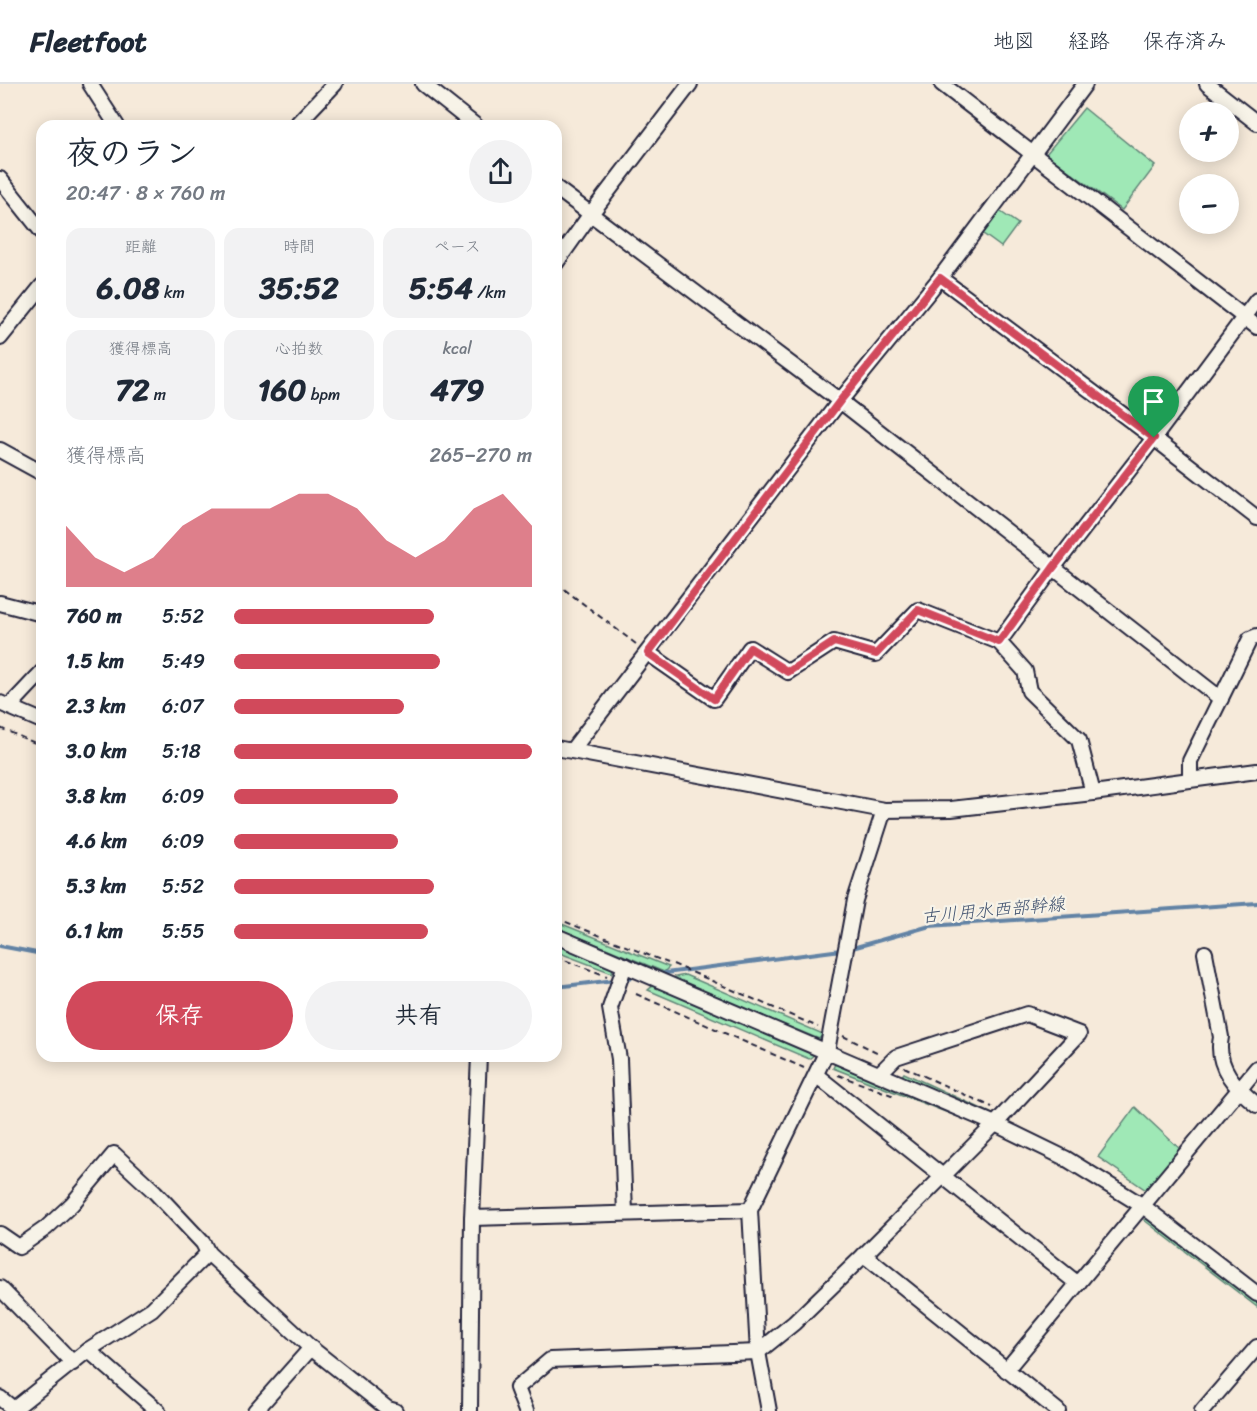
<!DOCTYPE html>
<html lang="ja">
<meta charset="utf-8">
<style>
body{margin:0;font-family:Sriracha,"Klee One",sans-serif;background:#f2f2f3;color:#1f2937;height:100vh;display:flex;flex-direction:column;font-size:22px;white-space:nowrap}
*{box-sizing:border-box;margin:0}
p{font-size:20px;color:#747a83}
.icon{flex:none;width:33px;height:33px;fill:none;stroke:currentColor;stroke-width:2;stroke-linecap:round;stroke-linejoin:round}
.map{position:relative;flex:1;overflow:hidden}
.drawer{position:absolute;left:36px;top:36px;width:526px;height:942px;display:flex;flex-direction:column;background:#fff;border-radius:18px;box-shadow:0 3px 15px #0003}
.drawer>*{flex:none}
.buttons{position:absolute;left:1179px;top:18px;display:grid;gap:12px}
.buttons a{display:grid;place-items:center;width:60px;height:60px;border-radius:50%;background:#fff;box-shadow:0 3px 15px #0003;font-size:30px}
.pin{position:absolute;display:grid;place-items:center;width:51px;height:51px;color:#fff;margin:-62px -26px;border-radius:50% 50% 50% 0;rotate:-45deg;box-shadow:0 0 6px #0007}
.pin .icon{rotate:45deg}
.round{display:grid;place-items:center;flex:none;width:63px;height:63px;border-radius:32px;background:#f2f2f3}
.overview{display:flex;align-items:center;justify-content:space-between;height:102px;padding:0 30px}
h1{font-size:33px;font-weight:700;line-height:45px}
.figures{display:grid;grid-template-columns:repeat(3,1fr);gap:9px;height:102px;padding:6px 30px}
.figures div{display:grid;align-content:center;border-radius:15px;background:#f2f2f3;text-align:center}
.figures b{font-size:30px;font-weight:700}
.figures small{font-size:16px;font-weight:400}
.figures p{font-size:16px}
.chart{height:168px;padding:12px 30px}
.chart p{display:flex;justify-content:space-between}
.chart svg{width:100%;height:108px;margin-top:6px;fill:#d1495b;opacity:.7}
.cta{display:flex;gap:12px;margin-top:auto;padding:12px 30px}
.cta a{flex:1;height:69px;border-radius:36px;background:#d1495b;color:#fff;font-size:24px;font-weight:700;line-height:69px;text-align:center}
.cta a+a{background:#f2f2f3;color:#1f2937}
ul{padding:0 30px;list-style:none;font-size:20px}
li{display:grid;grid-template-columns:96px 72px 1fr;align-items:center;height:45px}
li i{height:15px;border-radius:8px;background:#d1495b}
header{display:flex;align-items:center;gap:36px;box-sizing:border-box;height:84px;padding:0 30px;background:#fff;border-bottom:2px solid #e0e1e3}
header strong{font-size:28px}
nav{display:flex;gap:33px;margin-inline-start:auto;font-size:21px}
.map>svg:first-child{display:block}
</style>
<header>
<strong>Fleetfoot</strong>
<nav><a>地図</a><a>経路</a><a>保存済み</a></nav>
</header>
<div class="map">
<svg width="1257" height="1327" viewBox="0 0 1257 1327">
<rect width="100%" height="100%" fill="#f6eada"/>
<filter id="ink" filterUnits="userSpaceOnUse"><feTurbulence type="fractalNoise" baseFrequency=".0167" numOctaves="2"/><feDisplacementMap in="SourceGraphic" scale="12" xChannelSelector="R" yChannelSelector="G"/><feConvolveMatrix kernelMatrix="1 2 1 2 8 2 1 2 1" color-interpolation-filters="sRGB"/></filter>
<g filter="url(#ink)">
<g fill="#9fe8b6" stroke="#608578" stroke-width="1.5">
<polygon points="1084,24 1155,82 1122,126 1046,70"/>
<polygon points="998,126 1018,140 1001,163 982,149"/>
<polygon points="556,838 557,838 669,883 664,888 557,844"/>
<polygon points="556,861 613,883 612,889 557,868"/>
<polygon points="685,891 823,950 819,955 671,894"/>
<polygon points="655,900 815,970 809,975 648,906"/>
<polygon points="836,978 981,1037 979,1041 833,984"/>
<polygon points="904,989 995,1031 992,1034 901,993"/>
<polygon points="1135,1023 1180,1065 1149,1108 1098,1073"/>
<polygon points="1148,1134 1257,1213 1257,1223 1144,1136"/>
</g>
<g fill="none" stroke-linecap="round" stroke-linejoin="round">
<g stroke="#6283a5" stroke-width="4">
<polyline points="0,862 42,870"/>
<polyline points="849,865 930,842 1257,819"/>
<polyline points="658,890 841,866"/>
<polyline points="623,895 639,892"/>
<polyline points="556,903 615,896"/>
</g>
<g stroke="#22223b" stroke-width="18">
<g id="minor">
<polyline points="90,0 117,42"/>
<polyline points="423,0 476,42"/>
<polyline points="942,0 1257,243"/>
<polyline points="1207,0 1257,39"/>
<polyline points="295,42 335,0"/>
<polyline points="0,95 42,148"/>
<polyline points="556,104 840,317 1221,615"/>
<polyline points="556,179 590,131 690,0"/>
<polyline points="940,194 1154,354 1257,434"/>
<polyline points="0,254 42,202"/>
<polyline points="0,366 42,389"/>
<polyline points="0,519 42,530"/>
<polyline points="999,558 1053,484 1154,354 1257,216"/>
<polyline points="648,569 714,615 750,564 788,588 834,558 876,570 918,526 999,558 1025,587 1029,607 1079,656 1093,709"/>
<polyline points="0,619 42,637"/>
<polyline points="9,623 42,588"/>
<polyline points="556,664 884,726 951,725 1093,709 1257,687"/>
<polyline points="572,666 840,317 940,194 1085,0"/>
<polyline points="1190,695 1190,677 1250,555 1257,552"/>
<polyline points="556,852 995,1040 1065,1074 1143,1122 1257,1210"/>
<path d="M1205,869L1221,953C1215,983 1236,1004 1257,1021"/>
<polyline points="625,881 610,924 619,975 625,1129"/>
<polyline points="816,991 1078,1200"/>
<polyline points="472,1134 750,1126"/>
<polyline points="0,1150 19,1163 46,1144 72,1120 114,1070 155,1108 203,1159 208,1169 311,1264 388,1325 395,1327"/>
<polyline points="864,1171 1058,1327"/>
<polyline points="0,1204 73,1279"/>
<polyline points="88,1266 158,1327"/>
<polyline points="1006,1286 1257,984"/>
<polyline points="0,1314 16,1327"/>
<polyline points="14,1325 88,1266 152,1225 208,1169"/>
<polyline points="255,1327 311,1264"/>
<polyline points="470,1327 472,1134 479,972"/>
<polyline points="526,1327 517,1304 550,1276 758,1268 794,1239 864,1171 995,1040 1079,950 1027,930 896,973 879,990"/>
<polyline points="769,1327 758,1268 750,1126 827,967 855,816 884,726"/>
<polyline points="1202,1327 1257,1263"/>
</g>
</g>
<g stroke="#22223b" stroke-width="2" stroke-dasharray="6 4.5" stroke-linecap="butt">
<polyline points="556,499 636,560"/>
<polyline points="0,644 42,662"/>
<polyline points="556,834 668,879"/>
<polyline points="556,873 607,892"/>
<polyline points="673,880 818,943"/>
<polyline points="636,910 804,984"/>
<polyline points="843,952 881,970"/>
<polyline points="904,983 992,1023"/>
<polyline points="838,991 897,1013"/>
</g>
<use href="#minor" stroke="#f7f3e8" stroke-width="14"/>
</g>
</g>
<g fill="none" stroke-linecap="round" stroke-linejoin="round" filter="url(#ink)">
<g stroke="#fff" stroke-width="12">
<polygon id="route" points="940,194 1154,354 1053,484 999,558 918,526 876,570 834,558 788,588 750,564 714,615 648,569 840,317"/>
</g>
<use href="#route" stroke="#d1495b" stroke-width="8"/>
</g>
<g text-anchor="middle" stroke-width="4.5" stroke-linejoin="round" paint-order="stroke">
<g font-size="18" font-style="italic" fill="#425370" stroke="#f7f3e8">
<text transform="translate(993 826) rotate(-5)" y="6">古川用水西部幹線</text>
</g>
</g>
</svg>
<div class="buttons">
<a>+</a>
<a>−</a>
</div>
<div class="pin" style="left:1154px;top:354px;background:#1e9e55"><svg class="icon" aria-label="arrive" viewBox="0 0 24 24"><path d="M6 21V4h12l-3 4 3 4H6"/></svg></div>
<section class="drawer">
<div class="overview"><div><h1>夜のラン</h1><p>20:47 · 8 × 760 m</p></div><a class="round"><svg class="icon" aria-label="share" viewBox="0 0 24 24"><path d="M12 15V3M7 8l5-5 5 5M5 13v7h14v-7"/></svg></a></div>
<div class="figures">
<div><p>距離</p><b>6.08<small> km</small></b></div>
<div><p>時間</p><b>35:52</b></div>
<div><p>ペース</p><b>5:54<small> /km</small></b></div>
</div>
<div class="figures">
<div><p>獲得標高</p><b>72<small> m</small></b></div>
<div><p>心拍数</p><b>160<small> bpm</small></b></div>
<div><p>kcal</p><b>479</b></div>
</div>
<div class="chart"><p><span>獲得標高</span>265–270 m</p>
<svg viewBox="0 0 160 44" preserveAspectRatio="none"><path d="M0 44V19L10 32L20 38L30 32L40 19L50 12L60 12L70 12L80 6L90 6L100 12L110 25L120 32L130 25L140 12L150 6L160 19V44z"/></svg>
</div>
<ul>
<li><b>760 m</b>5:52<i style="width:67%"></i></li>
<li><b>1.5 km</b>5:49<i style="width:69%"></i></li>
<li><b>2.3 km</b>6:07<i style="width:57%"></i></li>
<li><b>3.0 km</b>5:18<i style="width:100%"></i></li>
<li><b>3.8 km</b>6:09<i style="width:55%"></i></li>
<li><b>4.6 km</b>6:09<i style="width:55%"></i></li>
<li><b>5.3 km</b>5:52<i style="width:67%"></i></li>
<li><b>6.1 km</b>5:55<i style="width:65%"></i></li>
</ul>
<div class="cta"><a>保存</a><a>共有</a></div>
</section>
</div>
